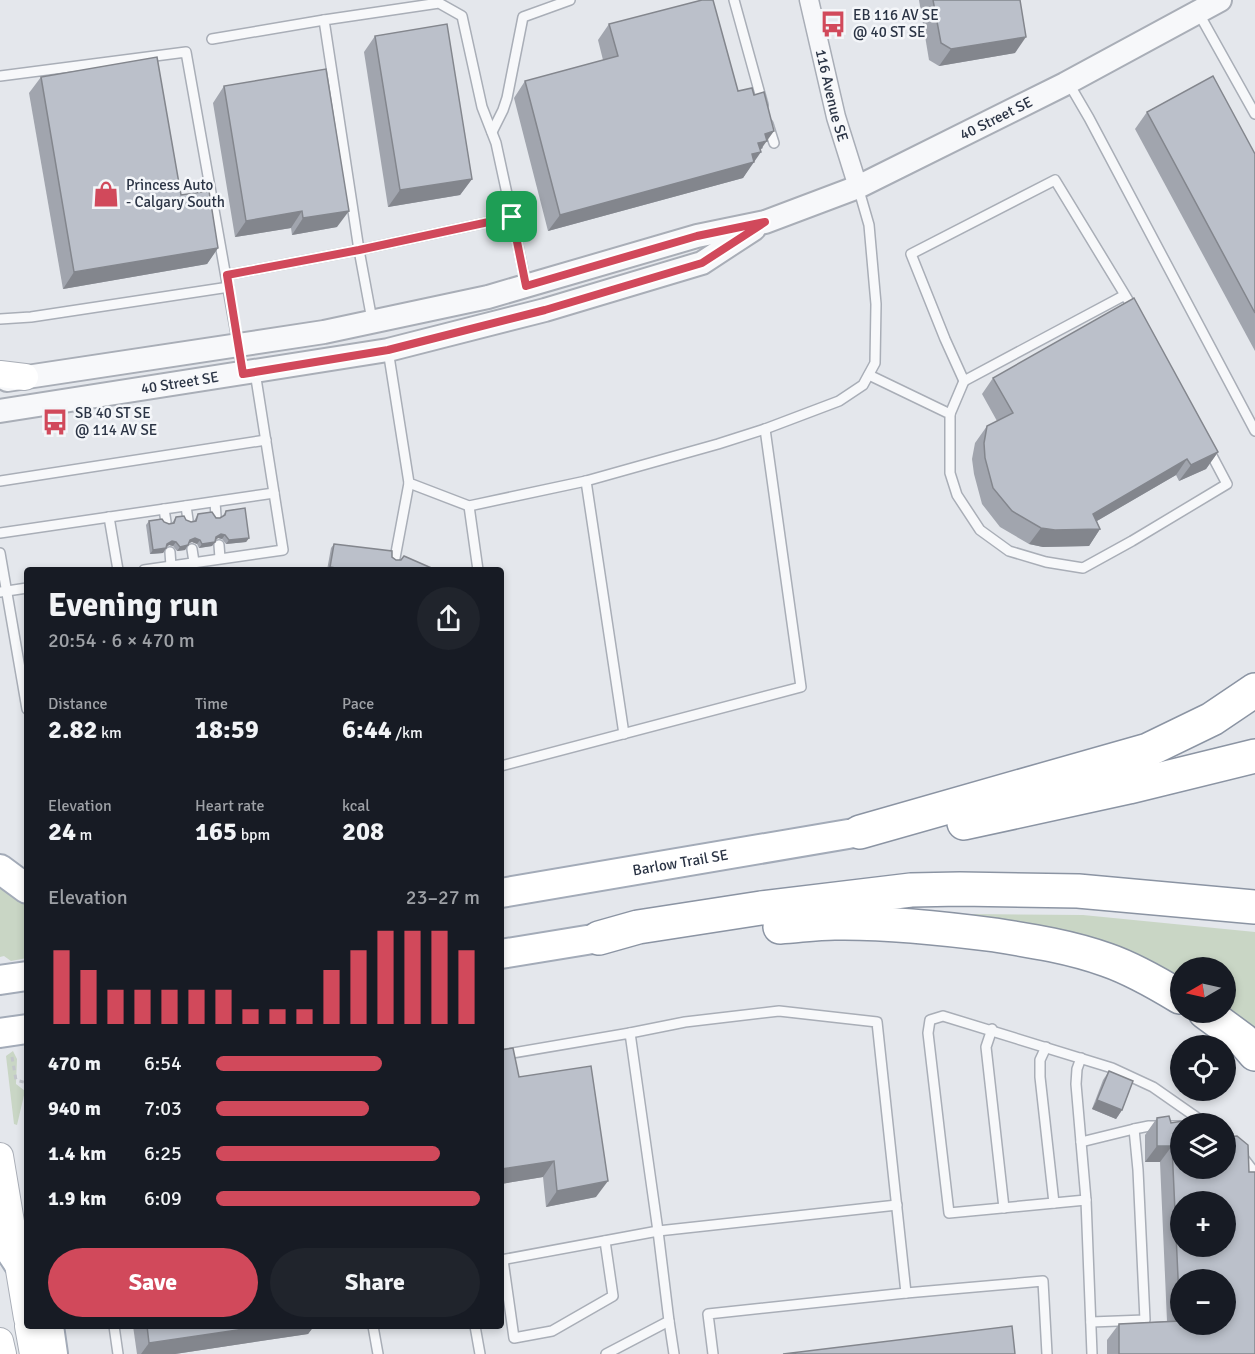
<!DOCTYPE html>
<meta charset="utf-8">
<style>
body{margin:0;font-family:Signika,sans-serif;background:#20242c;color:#f1f3f6;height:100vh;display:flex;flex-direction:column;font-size:22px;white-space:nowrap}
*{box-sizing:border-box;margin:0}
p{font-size:20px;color:#9ea1a6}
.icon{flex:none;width:33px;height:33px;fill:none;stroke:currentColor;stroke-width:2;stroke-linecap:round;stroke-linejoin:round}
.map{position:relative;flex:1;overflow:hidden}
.sheet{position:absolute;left:24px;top:567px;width:480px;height:762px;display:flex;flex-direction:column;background:#171b24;border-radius:6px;box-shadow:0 3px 9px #0003}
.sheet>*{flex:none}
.needle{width:39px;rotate:261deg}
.tools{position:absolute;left:1170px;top:957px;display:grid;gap:12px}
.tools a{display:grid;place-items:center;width:66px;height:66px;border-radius:50%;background:#171b24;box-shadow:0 3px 9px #0003;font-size:30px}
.pin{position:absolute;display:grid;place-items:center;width:51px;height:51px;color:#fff;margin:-26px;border-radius:12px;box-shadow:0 3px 9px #0006}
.round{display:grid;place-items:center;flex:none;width:63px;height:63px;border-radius:32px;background:#20242c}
.summary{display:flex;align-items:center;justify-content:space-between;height:102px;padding:0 24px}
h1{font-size:33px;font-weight:700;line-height:45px}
.stats{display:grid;grid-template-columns:repeat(3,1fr);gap:9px;height:102px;padding:6px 24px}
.stats div{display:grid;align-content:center}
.stats b{font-size:26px;font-weight:700}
.stats small{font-size:16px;font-weight:400}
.stats p{font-size:16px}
.chart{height:168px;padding:12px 24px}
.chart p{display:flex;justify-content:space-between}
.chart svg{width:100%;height:108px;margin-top:6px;stroke:#d1495b;stroke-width:6}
.button{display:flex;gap:12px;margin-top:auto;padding:12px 24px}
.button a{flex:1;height:69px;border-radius:36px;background:#d1495b;color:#fff;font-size:24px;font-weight:700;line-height:69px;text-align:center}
.button a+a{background:#20242c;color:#f1f3f6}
ul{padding:0 24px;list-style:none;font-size:20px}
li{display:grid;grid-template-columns:96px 72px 1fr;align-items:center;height:45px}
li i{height:15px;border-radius:8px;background:#d1495b}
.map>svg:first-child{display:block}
</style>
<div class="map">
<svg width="1255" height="1354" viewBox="0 0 1255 1354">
<rect width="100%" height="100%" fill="#e4e7ec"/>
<g fill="#c9d6c5">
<polygon points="0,884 27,904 27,958 11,961 4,956 0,957"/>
<polygon points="968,914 1083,915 1255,932 1255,1042 1226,1012 1226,968 1180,968 1180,988 967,922"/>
<polygon points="13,1051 17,1059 16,1084 25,1091 17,1125 14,1124 6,1056"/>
</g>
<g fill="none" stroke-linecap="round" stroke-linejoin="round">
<g stroke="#a9aeb7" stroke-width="12">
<g id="service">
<polyline points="734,0 763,105"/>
<polyline points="1198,12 1255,114"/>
<polyline points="212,39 324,20"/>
<polyline points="0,76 186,52 243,373"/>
<polyline points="1068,82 1089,118 1255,431"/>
<polyline points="768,124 774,143"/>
<polyline points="492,132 503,110 507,98 523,17 570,0"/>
<polyline points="227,275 359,250 512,217 526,285"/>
<polyline points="1125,295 964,381 945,339 911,254 1055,180 1125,295 1135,312"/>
<polyline points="0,319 31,317 229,287"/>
<polyline points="372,320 359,250 324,20 439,3 462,16 482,107 496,143 512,217"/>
<polyline points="388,350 409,483 469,506 586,481 718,444 765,429 839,401 863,385 875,363 876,304 869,225 858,187"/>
<polyline points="869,375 950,414 950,473 957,495 980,530 1009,551 1046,562 1083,568 1132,541 1227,484 1208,448"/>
<polyline points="950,414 964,381"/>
<polyline points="0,481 266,440"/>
<polyline points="586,481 624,734"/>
<polyline points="215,502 216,516"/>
<polyline points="186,506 188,520"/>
<polyline points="469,506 478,570"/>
<polyline points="164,509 166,522"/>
<polyline points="109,517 118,570"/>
<polyline points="0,533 274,493"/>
<polyline points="219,545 220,558"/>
<polyline points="192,549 194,562"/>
<polyline points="170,552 171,566"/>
<polyline points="0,553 27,709"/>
<polyline points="395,558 409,483"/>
<polyline points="144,570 283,550 255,372"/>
<polyline points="0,592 27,588"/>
<polyline points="501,766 801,687 765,429"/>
<polyline points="992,1029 986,1047 1004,1208"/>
<polyline points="630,1033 685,1022 779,1011 877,1022 906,1293 708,1314 713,1354"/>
<polyline points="1046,1047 1040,1060 1040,1077 1054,1203"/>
<polyline points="501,1055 630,1033 658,1231 897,1205"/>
<polyline points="1081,1058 1077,1069 1076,1084 1086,1200 1092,1354"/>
<polyline points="1134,1129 1149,1126 1180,1126"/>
<polyline points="1226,1140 1238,1151 1255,1173"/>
<polyline points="1081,1142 1134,1129 1138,1170 1145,1320 1091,1322"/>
<polyline points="1086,1200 949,1213 928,1033 930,1020 943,1016 1112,1068 1153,1087 1206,1124"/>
<polyline points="501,1260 658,1231 669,1321 606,1354"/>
<polyline points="503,1260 514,1338 552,1331 613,1296 605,1241"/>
<polyline points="906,1293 1043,1281 1047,1354"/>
<polyline points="669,1321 674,1354"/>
<polyline points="114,1326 118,1354"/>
<polyline points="373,1326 378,1354"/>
<polyline points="475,1326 480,1354"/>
</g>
</g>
<g stroke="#a9aeb7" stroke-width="21">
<g id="minor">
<path id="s1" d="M809,0L836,117L858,187"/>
</g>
</g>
<g stroke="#a9aeb7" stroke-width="26">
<g id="tertiary">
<path id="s2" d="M7,380L324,332L488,297L697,236L765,222L858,187L1065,84L1220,0"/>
<path id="s3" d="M0,411L388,350L545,310L702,263L754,229"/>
</g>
</g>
<g stroke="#a9aeb7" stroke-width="28">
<g id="secondary">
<polyline points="0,374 25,377"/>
<polyline points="0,1156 27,1318"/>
<polyline points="28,1326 33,1354"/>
<polyline points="0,1341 3,1354"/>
</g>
</g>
<g stroke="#a3abb8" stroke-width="32">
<g id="primary">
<polyline points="0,869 27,889"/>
<path id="s4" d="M501,893L860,832"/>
<polyline points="501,954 599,938"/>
<polyline points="0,980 27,976"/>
<polyline points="0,1033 27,1029"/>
<polyline points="0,1236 18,1263"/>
<polyline points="49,1326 53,1354"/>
</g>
</g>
<g stroke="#8b94a3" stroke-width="36">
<g id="motorway">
<polyline points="964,823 1129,787 1255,756"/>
<polyline points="860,832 1148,750 1212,719 1255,690"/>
<path d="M780,927C798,926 816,923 835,923C888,922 942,928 995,935C1033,941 1071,947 1107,960C1133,969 1157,983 1180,997"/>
<polyline points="599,938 638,927 761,908 911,890 960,889 1078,891 1255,907"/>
<polyline points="1205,1012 1243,1040 1255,1054"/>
</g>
</g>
<polyline stroke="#c2c5cb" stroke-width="3" stroke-dasharray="4.5 4.5" stroke-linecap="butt" points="12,1057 16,1080 27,1083"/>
<use href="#service" stroke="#f7f8fa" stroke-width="9"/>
<use href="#minor" stroke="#f7f8fa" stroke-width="18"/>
<use href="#tertiary" stroke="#f7f8fa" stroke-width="22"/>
<use href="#secondary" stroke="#fff" stroke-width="26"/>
<use href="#primary" stroke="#fff" stroke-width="28"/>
<use href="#motorway" stroke="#fff" stroke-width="33"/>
</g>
<g fill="#a1a5ae">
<polygon points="919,0 1020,0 1015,53 939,66 929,60"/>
<polygon points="609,24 738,91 763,148 760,150 743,178 548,231 514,98 525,81 603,60 598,40"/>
<polygon points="375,36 472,179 460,195 388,207 364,52"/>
<polygon points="41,77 181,195 218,248 207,264 63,289 29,93"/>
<polygon points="224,86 337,227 292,235 291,228 235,237 213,103"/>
<polygon points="1147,112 1255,154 1255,351 1135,129"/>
<polygon points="993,378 1218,452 1206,469 1179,481 1176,475 1097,521 1100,529 1089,546 1043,547 1029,544 1000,527 982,504 974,474 972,459 975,443 987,426 997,421 982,394"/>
<polygon points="226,511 249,538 246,542 226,544 222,539 218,538 216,540 212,546 199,548 197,544 192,542 189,543 185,550 177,551 173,546 169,545 167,547 163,553 150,554 146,525 149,521 164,522 169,524 172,523 176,517 191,522 194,521 198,514 220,518 222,517"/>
<polygon points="334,544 392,557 396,560 436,570 327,570 331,548"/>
<polygon points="501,1050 519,1077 596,1197 546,1207 543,1177 501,1184"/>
<polygon points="1109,1071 1122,1110 1116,1119 1092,1109 1103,1080"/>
<polygon points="1157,1118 1171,1123 1180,1124 1255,1354 1107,1354 1107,1340 1119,1324 1167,1321 1160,1162 1145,1162 1145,1135"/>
<polygon points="133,1326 314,1326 308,1334 175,1354 137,1354"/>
</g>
<g fill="#83868d">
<polygon points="1026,37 1015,53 939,66 951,49"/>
<polygon points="774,131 759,152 761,152 743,178 548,231 560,215 765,134"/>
<polygon points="472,179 460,195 388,207 400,190"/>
<polygon points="302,211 291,228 235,237 246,221"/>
<polygon points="349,211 337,227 292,235 303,218"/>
<polygon points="218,248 207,264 63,289 74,272"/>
<polygon points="1218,452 1206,469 1179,481 1191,465"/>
<polygon points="1187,459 1176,475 1083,529 1100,529 1089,546 1043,547 1029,544 1041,528 1093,514"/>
<polygon points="221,534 225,535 222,539 218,538 213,542 216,537"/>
<polygon points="195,538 200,540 197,544 192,542 187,544 190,540"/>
<polygon points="249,538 246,542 226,544 229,540"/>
<polygon points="172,541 176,542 173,546 169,545 164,549 167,544"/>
<polygon points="215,542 212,546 199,548 202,544"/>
<polygon points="188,545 185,550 177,551 180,547"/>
<polygon points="166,548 163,553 150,554 153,550"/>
<polygon points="330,567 347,570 328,570"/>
<polygon points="1097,1100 1122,1110 1116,1119 1092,1109"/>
<polygon points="1157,1146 1172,1146 1160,1162 1145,1162"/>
<polygon points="554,1161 543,1177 501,1184 501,1169"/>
<polygon points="608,1181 596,1197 546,1207 557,1191"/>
<polygon points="264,1326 314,1326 308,1334 175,1354 141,1354 149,1343"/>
</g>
<g fill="#bbc0ca" stroke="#83868d" stroke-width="1.5" fill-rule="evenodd">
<polygon points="702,0 713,0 738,91 752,88 754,95 764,92 774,131 765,134 767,141 758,143 761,152 752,154 754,162 560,215 525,81 618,56 609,24"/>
<polygon points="933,0 1020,0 1026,37 951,49 941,43"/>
<polygon points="447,24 472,179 400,190 375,36"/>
<polygon points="157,57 181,195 209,191 218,248 74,272 41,77"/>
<polygon points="326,69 349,211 303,218 302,211 246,221 224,86"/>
<polygon points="1213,76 1255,154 1255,313 1147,112"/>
<polygon points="1134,298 1218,452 1191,465 1187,459 1093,514 1100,529 1055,530 1041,528 1012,511 993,488 985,458 984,443 987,426 1013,413 993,378"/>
<polygon points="245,508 249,538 229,540 225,535 221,534 216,537 215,542 202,544 200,540 195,538 190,540 188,545 180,547 176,542 172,541 167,544 166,548 153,550 149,521 162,519 164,522 169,524 174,523 176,517 184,516 186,520 191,522 196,521 198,514 212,512 216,518 220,518 225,515 226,511"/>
<polygon points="334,544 392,551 392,557 396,560 401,560 404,556 436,570 347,570 330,567"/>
<polygon points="513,1048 519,1077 591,1066 608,1181 557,1191 554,1161 501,1169 501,1050"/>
<polygon points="1109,1071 1133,1081 1122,1110 1097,1100"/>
<path d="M1169,1116L1171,1123L1189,1120V1124H1180V1168H1226V1137L1237,1136L1248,1145L1249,1172H1255V1354H1119V1324L1180,1321L1172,1146H1157V1118ZM1180,1202H1226V1246H1180ZM1180,1280H1226V1324H1180Z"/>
<polygon points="147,1326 264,1326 149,1343"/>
<polygon points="1012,1326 1015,1354 783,1354"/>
</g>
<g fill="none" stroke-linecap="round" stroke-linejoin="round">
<g stroke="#fff" stroke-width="12">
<polygon id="route" points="512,217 526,286 697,236 765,222 702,263 545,310 388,350 243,374 227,275 359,250"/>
</g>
<use href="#route" stroke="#d1495b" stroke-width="8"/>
</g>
<defs>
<g id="bus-bare" transform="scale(2.07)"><path d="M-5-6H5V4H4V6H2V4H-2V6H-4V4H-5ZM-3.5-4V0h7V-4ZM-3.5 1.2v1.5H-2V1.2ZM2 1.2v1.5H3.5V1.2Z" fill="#d1495b" stroke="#f4f6f9" stroke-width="2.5" paint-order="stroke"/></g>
<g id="shop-bare" transform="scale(2.07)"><path d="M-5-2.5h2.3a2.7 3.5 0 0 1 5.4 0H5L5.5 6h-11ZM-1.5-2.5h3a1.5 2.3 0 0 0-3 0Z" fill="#d1495b" stroke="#f4f6f9" stroke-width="2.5" paint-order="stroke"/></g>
</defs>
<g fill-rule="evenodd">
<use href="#bus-bare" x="833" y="24"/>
<use href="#shop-bare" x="106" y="194"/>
<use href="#bus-bare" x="55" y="422"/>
</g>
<g text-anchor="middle" stroke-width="5" stroke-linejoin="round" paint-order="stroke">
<g font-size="15" fill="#2b3445" stroke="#f4f6f9" text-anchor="start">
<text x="853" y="20">EB 116 AV SE<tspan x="853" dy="17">@ 40 ST SE</tspan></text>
<text x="126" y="190">Princess Auto<tspan x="126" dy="17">- Calgary South</tspan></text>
<text x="75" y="418">SB 40 ST SE<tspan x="75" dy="17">@ 114 AV SE</tspan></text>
</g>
<g font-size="15" fill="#2b3445" stroke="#f4f6f9">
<text dy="5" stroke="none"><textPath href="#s1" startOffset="98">116 Avenue SE</textPath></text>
<text dy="5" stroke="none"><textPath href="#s2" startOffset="1029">40 Street SE</textPath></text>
<text dy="5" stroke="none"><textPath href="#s3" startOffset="182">40 Street SE</textPath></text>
<text dy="5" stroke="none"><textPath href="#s4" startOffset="182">Barlow Trail SE</textPath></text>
</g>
</g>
</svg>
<div class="tools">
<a><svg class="needle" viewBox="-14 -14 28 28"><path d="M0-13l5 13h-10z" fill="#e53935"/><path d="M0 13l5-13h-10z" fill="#9ea1a6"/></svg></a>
<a><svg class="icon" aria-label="locate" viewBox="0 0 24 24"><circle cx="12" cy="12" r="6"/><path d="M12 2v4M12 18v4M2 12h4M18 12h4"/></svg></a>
<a><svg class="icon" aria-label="layers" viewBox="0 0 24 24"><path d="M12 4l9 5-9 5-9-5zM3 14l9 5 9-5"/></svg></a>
<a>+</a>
<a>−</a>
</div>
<div class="pin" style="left:512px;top:217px;background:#1e9e55"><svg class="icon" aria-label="arrive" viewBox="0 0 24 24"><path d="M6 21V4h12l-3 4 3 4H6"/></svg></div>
<section class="sheet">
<div class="summary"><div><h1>Evening run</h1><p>20:54 · 6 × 470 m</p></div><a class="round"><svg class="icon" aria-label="share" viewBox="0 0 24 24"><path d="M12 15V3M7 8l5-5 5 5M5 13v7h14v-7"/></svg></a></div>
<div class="stats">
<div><p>Distance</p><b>2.82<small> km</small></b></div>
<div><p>Time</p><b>18:59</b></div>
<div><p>Pace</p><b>6:44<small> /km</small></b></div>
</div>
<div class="stats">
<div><p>Elevation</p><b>24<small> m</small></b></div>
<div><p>Heart rate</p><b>165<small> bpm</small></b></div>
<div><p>kcal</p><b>208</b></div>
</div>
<div class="chart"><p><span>Elevation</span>23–27 m</p>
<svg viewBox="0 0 160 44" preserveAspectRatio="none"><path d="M5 44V14M15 44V22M25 44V30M35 44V30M45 44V30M55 44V30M65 44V30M75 44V38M85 44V38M95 44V38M105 44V22M115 44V14M125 44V6M135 44V6M145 44V6M155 44V14"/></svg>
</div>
<ul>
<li><b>470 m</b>6:54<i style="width:63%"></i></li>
<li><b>940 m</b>7:03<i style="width:58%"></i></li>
<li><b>1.4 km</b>6:25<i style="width:85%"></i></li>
<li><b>1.9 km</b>6:09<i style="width:100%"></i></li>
</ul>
<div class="button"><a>Save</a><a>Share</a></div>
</section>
</div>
